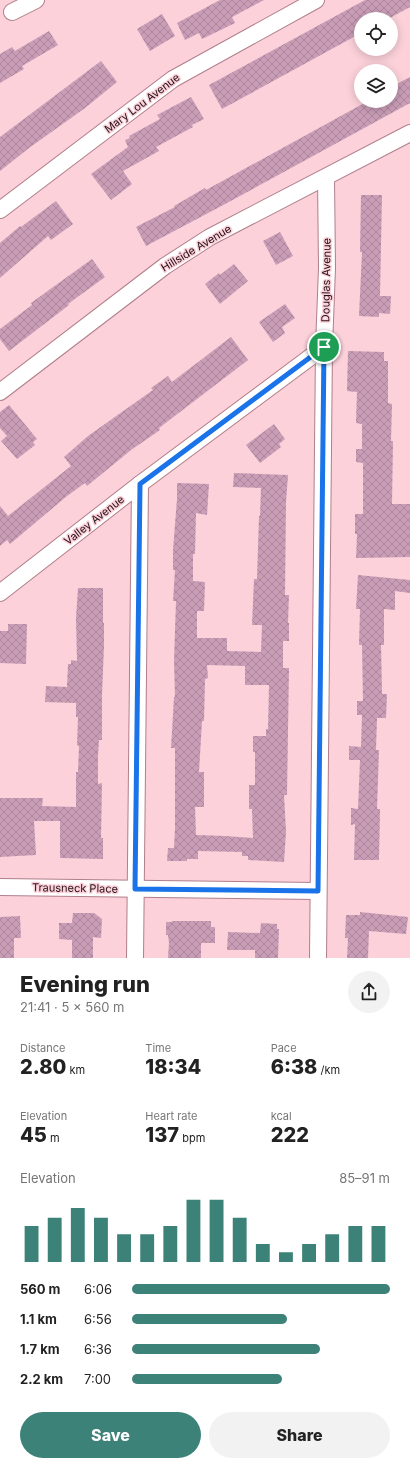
<!DOCTYPE html>
<meta charset="utf-8">
<style>
body{margin:0;font-family:Inter,sans-serif;background:#f2f2f2;color:#222;height:100vh;display:flex;flex-direction:column;font-size:15px;white-space:nowrap}
*{box-sizing:border-box;margin:0}
p{font-size:13px;color:#767676}
.icon{flex:none;width:22px;height:22px;fill:none;stroke:currentColor;stroke-width:2;stroke-linecap:round;stroke-linejoin:round}
.map{position:relative;height:958px;overflow:hidden}
.sheet{display:flex;flex-direction:column;background:#fff;flex:1}
.sheet>*{flex:none}
.controls{position:absolute;left:354px;top:12px;display:grid;gap:8px}
.controls a{display:grid;place-items:center;width:44px;height:44px;border-radius:50%;background:#fff;box-shadow:0 2px 10px #0003;font-size:20px}
.pin{position:absolute;display:grid;place-items:center;width:34px;height:34px;color:#fff;margin:-17px;border:2px solid #fff;border-radius:50%;box-shadow:0 1px 4px #0007}
.round{display:grid;place-items:center;flex:none;width:42px;height:42px;border-radius:21px;background:#f2f2f2}
.headline{display:flex;align-items:center;justify-content:space-between;height:68px;padding:0 20px}
h1{font-size:22px;font-weight:800;line-height:30px}
.metrics{display:grid;grid-template-columns:repeat(3,1fr);gap:6px;height:68px;padding:4px 20px}
.metrics div{display:grid;align-content:center}
.metrics b{font-size:20px;font-weight:800}
.metrics small{font-size:11px;font-weight:400}
.metrics p{font-size:11px}
.chart{height:112px;padding:8px 20px}
.chart p{display:flex;justify-content:space-between}
.chart svg{width:100%;height:72px;margin-top:4px;stroke:#3d8278;stroke-width:6}
.cta{display:flex;gap:8px;margin-top:auto;padding:8px 20px}
.cta a{flex:1;height:46px;border-radius:24px;background:#3d8278;color:#fff;font-size:16px;font-weight:800;line-height:46px;text-align:center}
.cta a+a{background:#f2f2f2;color:#222}
ul{padding:0 20px;list-style:none;font-size:13px}
li{display:grid;grid-template-columns:64px 48px 1fr;align-items:center;height:30px}
li i{height:10px;border-radius:5px;background:#3d8278}
.map>svg:first-child{display:block}
</style>
<div class="map">
<svg width="410" height="958" viewBox="0 0 410 958">
<defs>
<pattern id="building-cross-hatch" width="8" height="8" patternUnits="userSpaceOnUse"><rect width="8" height="8" fill="#c99db6"/><path d="M0 0l8 8M0 8l8-8" fill="none" stroke="#ac869c"/></pattern>
</defs>
<rect width="100%" height="100%" fill="#fcd1da"/>
<g fill="url(#building-cross-hatch)" fill-rule="evenodd">
<polygon points="220,0 264,0 232,17 235,23 202,39 199,33 185,40 177,23"/>
<polygon points="365,0 410,0 410,7 388,19 361,19 361,33 222,109 209,85"/>
<polygon points="162,14 175,36 150,51 137,29"/>
<polygon points="49,31 58,45 22,66 24,69 0,83 0,54 12,47 15,51"/>
<polygon points="101,61 117,82 85,108 29,148 0,171 0,137"/>
<polygon points="410,77 410,103 227,203 146,246 136,227 175,207 174,206 205,188 206,190 368,101 391,101 391,87"/>
<polygon points="191,97 204,119 192,125 193,127 156,147 159,151 123,171 132,184 111,200 91,174 128,147 125,140 130,138 129,136 160,119 157,115"/>
<polygon points="361,195 382,195 380,296 391,296 390,314 379,313 379,317 359,316 362,252 360,252"/>
<polygon points="56,201 73,224 51,240 48,236 0,278 0,243 20,226 21,227"/>
<polygon points="280,232 293,256 276,265 263,241"/>
<polygon points="92,259 105,277 68,304 69,305 9,351 0,339 0,329 32,305 31,303"/>
<polygon points="234,264 248,281 220,304 205,284 219,273 220,275"/>
<polygon points="285,304 295,318 282,327 285,333 273,342 259,322"/>
<polygon points="231,337 248,360 159,428 160,430 131,450 87,486 85,483 67,496 10,544 7,540 0,546 0,506 8,516 71,466 64,457 88,436 153,390 151,388 168,376 172,382"/>
<polygon points="348,351 384,352 384,361 388,361 388,403 392,404 391,441 393,441 392,504 410,504 410,557 356,558 357,534 355,534 355,514 363,514 363,463 356,462 356,449 362,449 362,424 356,423 357,392 347,391"/>
<polygon points="9,405 37,439 33,442 35,445 17,459 1,441 7,436 0,428 0,412"/>
<polygon points="274,424 285,439 279,444 281,447 260,463 246,445"/>
<path d="M234,473L288,475L286,502L285,595H289L288,623H289V641H283V668H289L287,795H284L286,832L284,862L248,860V856H242V852L198,851V859H187V861H167L168,848H174L175,829V748H171L174,697H175L174,661L176,601H173L175,570H173V550L177,499V483L209,484L207,515L196,513L195,554H193V581L205,582L204,611H197V638H227V651L261,652L262,625H252L254,579H257L259,516H260L261,488L233,487ZM207,665L245,666V685H269L268,729H266V736H253V752H255V785H249V809H252L253,838L225,836L196,835L195,807H204V772H199L202,721H204L205,679L208,678Z"/>
<polygon points="358,575 410,580 410,593 395,591 395,610 384,609 384,645 381,645 382,694 387,694 386,718 377,718 376,750 379,750 377,809 380,809 379,860 354,860 355,824 351,825 351,808 358,809 360,760 349,760 349,746 361,747 362,715 357,715 357,701 363,701 362,645 359,645 360,609 356,609"/>
<polygon points="78,588 103,588 103,623 104,623 104,646 102,695 102,740 99,740 98,756 98,784 102,783 101,838 103,838 103,859 60,858 60,821 34,821 36,855 0,857 0,798 43,798 42,806 76,807 76,772 78,772 79,746 77,745 78,717 76,717 76,703 45,702 46,686 67,687 68,664 71,664 71,660 77,661 76,618"/>
<polygon points="8,624 27,624 26,664 0,663 0,631 8,631"/>
<polygon points="360,912 408,917 406,934 369,931 368,958 347,958 348,938 345,938 346,915 360,915"/>
<polygon points="73,913 94,913 102,919 101,938 93,937 93,958 72,958 72,940 59,939 59,923 72,923"/>
<polygon points="20,916 21,938 14,938 14,958 0,958 0,917"/>
<polygon points="172,921 211,921 211,927 215,927 215,943 201,943 201,958 168,958 169,943 168,935 166,935 166,922 172,922"/>
<polygon points="261,923 277,924 277,929 279,929 278,958 255,958 255,950 227,950 228,932 260,933"/>
</g>
<g fill="none" stroke-linecap="round" stroke-linejoin="round">
<g stroke="#b07f8b" stroke-width="18">
<g id="minor">
<polyline points="12,12 36,0"/>
<polyline points="0,210 173,79 316,0"/>
<polyline points="0,392 165,266 210,237 410,133"/>
<polyline points="0,593 140,484 324,347"/>
<polyline points="0,887 318,891"/>
<polyline points="135,958 140,484"/>
<polyline points="318,958 324,347 327,268 326,178"/>
</g>
</g>
<use href="#minor" stroke="#fff" stroke-width="16"/>
</g>
<g fill="none" stroke-linecap="round" stroke-linejoin="round">
<g stroke="#fff" stroke-width="8">
<polygon id="route" points="324,347 318,891 135,889 140,484"/>
</g>
<use href="#route" stroke="#1a73e8" stroke-width="5"/>
</g>
<g text-anchor="middle" stroke-width="3" stroke-linejoin="round" paint-order="stroke">
<g font-size="11" fill="#210f14" stroke="#fcd1da">
<text transform="translate(142 103) rotate(-37)" y="4">Mary Lou Avenue</text>
<text transform="translate(196 248) rotate(-31)" y="4">Hillside Avenue</text>
<text transform="translate(326 280) rotate(-89)" y="4">Douglas Avenue</text>
<text transform="translate(94 520) rotate(-38)" y="4">Valley Avenue</text>
<text transform="translate(75 888) rotate(1)" y="4">Trausneck Place</text>
</g>
</g>
</svg>
<div class="controls">
<a><svg class="icon" aria-label="locate" viewBox="0 0 24 24"><circle cx="12" cy="12" r="6"/><path d="M12 2v4M12 18v4M2 12h4M18 12h4"/></svg></a>
<a><svg class="icon" aria-label="layers" viewBox="0 0 24 24"><path d="M12 4l9 5-9 5-9-5zM3 14l9 5 9-5"/></svg></a>
</div>
<div class="pin" style="left:324px;top:347px;background:#1e9e55"><svg class="icon" aria-label="arrive" viewBox="0 0 24 24"><path d="M6 21V4h12l-3 4 3 4H6"/></svg></div>
</div>
<section class="sheet">
<div class="headline"><div><h1>Evening run</h1><p>21:41 · 5 × 560 m</p></div><a class="round"><svg class="icon" aria-label="share" viewBox="0 0 24 24"><path d="M12 15V3M7 8l5-5 5 5M5 13v7h14v-7"/></svg></a></div>
<div class="metrics">
<div><p>Distance</p><b>2.80<small> km</small></b></div>
<div><p>Time</p><b>18:34</b></div>
<div><p>Pace</p><b>6:38<small> /km</small></b></div>
</div>
<div class="metrics">
<div><p>Elevation</p><b>45<small> m</small></b></div>
<div><p>Heart rate</p><b>137<small> bpm</small></b></div>
<div><p>kcal</p><b>222</b></div>
</div>
<div class="chart"><p><span>Elevation</span>85–91 m</p>
<svg viewBox="0 0 160 44" preserveAspectRatio="none"><path d="M5 44V22M15 44V17M25 44V11M35 44V17M45 44V27M55 44V27M65 44V22M75 44V6M85 44V6M95 44V17M105 44V33M115 44V38M125 44V33M135 44V27M145 44V22M155 44V22"/></svg>
</div>
<ul>
<li><b>560 m</b>6:06<i style="width:100%"></i></li>
<li><b>1.1 km</b>6:56<i style="width:60%"></i></li>
<li><b>1.7 km</b>6:36<i style="width:73%"></i></li>
<li><b>2.2 km</b>7:00<i style="width:58%"></i></li>
</ul>
<div class="cta"><a>Save</a><a>Share</a></div>
</section>
